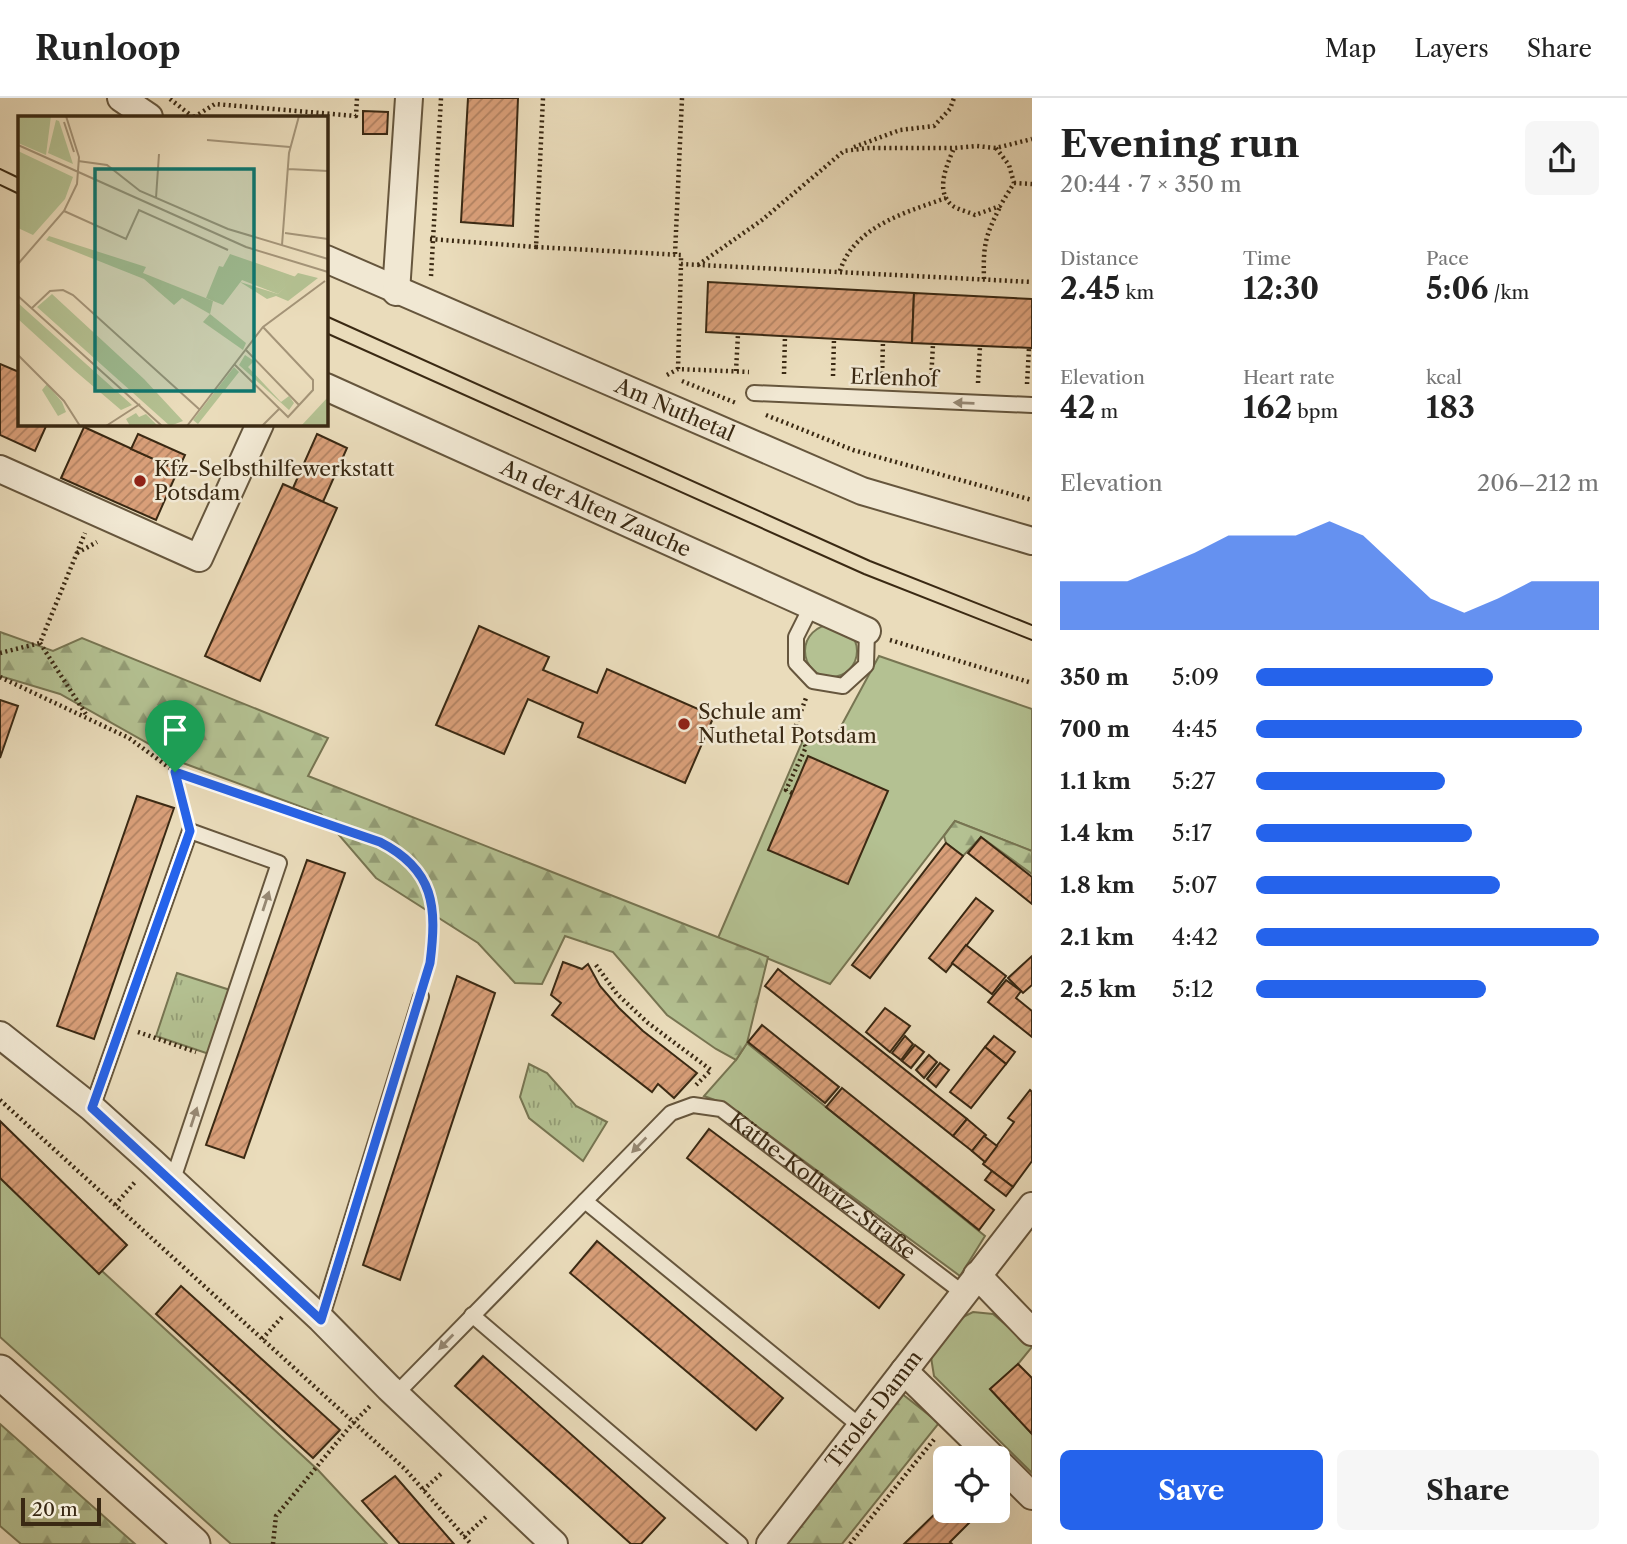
<!DOCTYPE html>
<meta charset="utf-8">
<style>
body{margin:0;font-family:"Libre Caslon Text",serif;background:#f6f6f6;color:#222;height:100vh;display:flex;flex-direction:column;font-size:26px;white-space:nowrap}
*{box-sizing:border-box;margin:0}
p{font-size:23px;color:#767676}
.icon{flex:none;width:38px;height:38px;fill:none;stroke:currentColor;stroke-width:2;stroke-linecap:round;stroke-linejoin:round}
.map{position:relative;flex:1;overflow:hidden}
.details{display:flex;flex-direction:column;background:#fff;width:595px}
.details>*{flex:none}
.controls{position:absolute;left:933px;top:1348px;display:grid;gap:14px}
.controls a{display:grid;place-items:center;width:77px;height:77px;border-radius:10px;background:#fff;box-shadow:0 7px 28px #0002;font-size:35px}
.scale{position:absolute;left:21px;bottom:18px;width:80px;box-sizing:border-box;padding-left:7px;border:4px solid #3a2913;border-top:0;font-size:19px;line-height:24px;white-space:nowrap;color:#3a2913;-webkit-text-stroke:5px #f1e8d3;paint-order:stroke}
.pin{position:absolute;display:grid;place-items:center;width:60px;height:60px;color:#fff;margin:-72px -30px;border-radius:50% 50% 50% 0;rotate:-45deg;box-shadow:0 0 7px #0007}
.pin .icon{rotate:45deg}
.round{display:grid;place-items:center;flex:none;width:74px;height:74px;border-radius:10px;background:#f6f6f6}
.summary{display:flex;align-items:center;justify-content:space-between;height:119px;padding:0 28px}
h1{font-size:38px;font-weight:800;line-height:52px}
.stats{display:grid;grid-template-columns:repeat(3,1fr);gap:10px;height:119px;padding:7px 28px}
.stats div{display:grid;align-content:center}
.stats b{font-size:30px;font-weight:800}
.stats small{font-size:19px;font-weight:400}
.stats p{font-size:19px}
.chart{height:196px;padding:14px 28px}
.chart p{display:flex;justify-content:space-between}
.chart svg{width:100%;height:126px;margin-top:7px;fill:#2563eb;opacity:.7}
.cta{display:flex;gap:14px;margin-top:auto;padding:14px 28px}
.cta a{flex:1;height:80px;border-radius:10px;background:#2563eb;color:#fff;font-size:28px;font-weight:800;line-height:80px;text-align:center}
.cta a+a{background:#f6f6f6;color:#222}
ul{padding:0 28px;list-style:none;font-size:23px}
li{display:grid;grid-template-columns:112px 84px 1fr;align-items:center;height:52px}
li i{height:18px;border-radius:9px;background:#2563eb}
header{display:flex;align-items:center;gap:42px;box-sizing:border-box;height:98px;padding:0 35px;background:#fff;border-bottom:2px solid #e0e0e0}
header strong{font-size:33px}
nav{display:flex;gap:38px;margin-inline-start:auto;font-size:24px}
main{display:flex;flex:1;min-height:0}
.map>svg:first-child{display:block}
</style>
<header>
<strong>Runloop</strong>
<nav><a>Map</a><a>Layers</a><a>Share</a></nav>
</header>
<main>
<div class="map">
<svg width="1032" height="1446" viewBox="0 0 1032 1446">
<defs>
<pattern id="forest-firs" width="22" height="20" patternUnits="userSpaceOnUse" patternTransform="scale(1.75)"><rect width="22" height="20" fill="#b4c192"/><path d="M5 1l3.5 6h-7zM16 11l3.5 6h-7z" fill="#939d76"/></pattern>
<pattern id="park-tufts" width="24" height="20" patternUnits="userSpaceOnUse" patternTransform="scale(1.75)"><rect width="24" height="20" fill="#b4c192"/><path d="M3 7l-1-3M5 7V3M7 7l1-3M15 17l-1-3M17 17v-4M19 17l1-3" fill="none" stroke="#939d76"/></pattern>
<pattern id="building-hatch" width="6" height="6" patternUnits="userSpaceOnUse" patternTransform="scale(1.75)"><rect width="6" height="6" fill="#d99f79"/><path d="M-1 1l2-2M0 6l6-6M5 7l2-2" fill="none" stroke="#b18262"/></pattern>
</defs>
<rect width="100%" height="100%" fill="#eadcbb"/>
<filter id="stains"><feTurbulence type="fractalNoise" baseFrequency=".00286" numOctaves="4"/><feColorMatrix values="0 0 0 0 .2 0 0 0 0 .09 0 0 0 0 .02 0 0 0 .5 -.17"/></filter>
<radialGradient id="worn" r=".72"><stop offset=".6" stop-color="#630" stop-opacity="0"/><stop offset="1" stop-color="#630" stop-opacity=".3"/></radialGradient>
<g fill="#b4c192" stroke="#777552" stroke-width="2">
<circle cx="831" cy="553" r="26"/>
<polygon points="879,558 1032,611 1032,753 955,723 830,886 718,840 806,635 832,645"/>
<polygon points="747,945 985,1138 960,1178 728,1007 704,998 736,962"/>
<polygon points="0,1079 318,1372 387,1446 231,1446 0,1239"/>
<polygon points="973,1214 993,1216 1032,1249 1018,1266 990,1291 1032,1336 1032,1375 934,1278 930,1253 955,1223"/>
</g>
<g fill="url(#forest-firs)" stroke="#777552" stroke-width="2">
<polygon points="0,534 53,553 82,540 328,640 308,678 768,859 747,945 736,962 716,951 667,917 613,854 565,838 542,886 515,885 478,845 376,780 321,716 183,665 60,596 0,578"/>
<polygon points="955,723 1032,753 1032,776 981,739 963,758 946,745 944,738"/>
<polygon points="901,1295 939,1325 842,1446 784,1446"/>
<polygon points="0,1326 135,1446 21,1446 0,1428"/>
</g>
<g fill="url(#park-tufts)" stroke="#777552" stroke-width="2">
<polygon points="177,875 230,892 209,956 156,938"/>
<polygon points="529,966 547,975 576,1008 607,1024 583,1063 529,1020 520,999"/>
</g>
<g fill="url(#building-hatch)" stroke="#3a2913" stroke-width="2">
<polygon points="468,0 518,0 513,128 461,124"/>
<polygon points="363,13 388,14 387,36 363,36"/>
<polygon points="708,184 914,195 912,245 706,234"/>
<polygon points="914,195 1032,201 1032,250 912,245"/>
<polygon points="0,266 19,274 19,326 47,326 35,353 0,337"/>
<polygon points="84,329 178,372 156,422 61,380"/>
<polygon points="138,336 185,357 178,372 131,351"/>
<polygon points="317,336 347,350 323,404 293,390"/>
<polygon points="283,386 337,410 260,583 205,558"/>
<polygon points="479,528 549,559 543,572 597,595 607,571 714,618 685,685 578,639 583,625 528,601 504,656 436,627"/>
<polygon points="0,602 18,608 0,660"/>
<polygon points="808,658 888,693 848,786 768,752"/>
<polygon points="137,698 174,710 94,941 57,928"/>
<polygon points="981,739 1032,779 1032,806 968,755"/>
<polygon points="946,745 963,758 870,880 852,867"/>
<polygon points="307,762 345,775 244,1060 206,1047"/>
<polygon points="976,800 993,813 946,874 929,860"/>
<polygon points="966,847 1006,878 992,896 952,865"/>
<polygon points="1032,858 1032,887 1023,895 1008,880"/>
<polygon points="563,864 582,871 588,866 600,888 619,910 643,933 697,975 674,1000 658,986 652,994 552,917 561,905 551,897"/>
<polygon points="778,871 967,1021 953,1038 765,888"/>
<polygon points="457,878 495,895 400,1182 363,1167"/>
<polygon points="1006,882 1021,893 1016,900 1032,913 1032,939 988,904"/>
<polygon points="885,910 910,928 890,954 866,934"/>
<polygon points="762,927 839,989 825,1005 748,944"/>
<polygon points="905,938 913,946 901,962 892,955"/>
<polygon points="994,938 1015,954 1006,966 985,949"/>
<polygon points="915,947 924,954 911,970 902,963"/>
<polygon points="985,949 1006,966 971,1010 950,994"/>
<polygon points="929,957 937,964 924,980 916,972"/>
<polygon points="940,965 949,972 936,989 927,981"/>
<polygon points="842,990 994,1112 979,1132 826,1009"/>
<polygon points="1030,992 1032,994 1032,1063 1013,1089 983,1066 1014,1024 1008,1020"/>
<polygon points="967,1021 986,1037 972,1053 953,1038"/>
<polygon points="0,1023 127,1147 99,1176 0,1080"/>
<polygon points="709,1031 904,1177 879,1210 687,1060"/>
<polygon points="984,1038 997,1048 985,1064 972,1053"/>
<polygon points="992,1073 1013,1089 1006,1098 985,1082"/>
<polygon points="597,1143 783,1300 756,1332 570,1175"/>
<polygon points="181,1188 340,1332 313,1360 156,1216"/>
<polygon points="483,1258 665,1420 641,1446 631,1446 455,1288"/>
<polygon points="1018,1266 1032,1280 1032,1336 990,1291"/>
<polygon points="395,1378 454,1446 400,1446 362,1403"/>
<polygon points="945,1406 945,1412 962,1412 972,1422 950,1444 952,1446 904,1446"/>
</g>
<g fill="none" stroke-linecap="round" stroke-linejoin="round">
<g stroke="#66563d" stroke-width="18">
<g id="service">
<polyline points="754,295 1032,307"/>
<polyline points="811,509 796,539 796,565 813,583 843,588 866,567 867,533"/>
<polyline points="92,1010 190,733 279,765 172,1084"/>
<polyline points="585,1103 860,1328"/>
<polyline points="472,1217 740,1446"/>
<polyline points="321,1221 421,899"/>
<path id="s1" d="M396,1296L671,1015L693,1007L721,1011L963,1195"/>
</g>
</g>
<g stroke="#66563d" stroke-width="30">
<g id="minor">
<polyline points="121,0 149,19"/>
<path id="s2" d="M326,161L862,393L1032,443"/>
<polyline points="396,194 409,0"/>
<path id="s3" d="M326,289L867,533"/>
<polyline points="0,371 199,460 260,326"/>
<polyline points="0,937 92,1010 152,1064 321,1221 389,1290 554,1446"/>
<polyline points="977,1177 1032,1234"/>
<polyline points="904,1273 993,1360"/>
<polyline points="998,1364 1032,1398"/>
<path id="s4" d="M770,1446L1032,1108"/>
</g>
</g>
<g stroke="#66563d" stroke-width="37">
<polyline id="tertiary" points="0,1274 193,1446"/>
</g>
<g stroke="#3a2913" stroke-width="4.5" stroke-dasharray="2 3.5" stroke-linecap="butt">
<polyline points="170,1 193,19"/>
<polyline points="194,19 215,6 356,18 357,0"/>
<polyline points="854,49 900,32 934,28 950,11 954,0"/>
<path d="M996,50L1009,67L1014,85L1000,108L975,117C969,114 959,112 953,108C934,94 947,67 954,50L976,48L996,50L1032,41"/>
<polyline points="1014,85 1032,86"/>
<polyline points="430,141 536,149 543,0"/>
<polyline points="536,149 681,157 681,166 1032,184"/>
<polyline points="675,156 682,0"/>
<polyline points="698,167 762,122 844,53 868,50 954,50"/>
<path d="M840,173C854,128 907,114 946,100"/>
<polyline points="431,178 441,0"/>
<path d="M984,181C983,148 985,138 1000,109"/>
<polyline points="678,271 681,166"/>
<polyline points="736,273 738,236"/>
<polyline points="784,276 785,238"/>
<polyline points="667,277 678,271 749,274"/>
<polyline points="833,278 834,241"/>
<polyline points="882,281 883,243"/>
<polyline points="682,283 736,305"/>
<polyline points="931,283 933,246"/>
<polyline points="978,285 980,248"/>
<polyline points="1027,286 1029,250"/>
<polyline points="766,317 853,352 1032,402"/>
<polyline points="77,455 97,444"/>
<polyline points="890,542 1032,585"/>
<polyline points="40,545 87,618"/>
<polyline points="0,555 40,545 85,435"/>
<polyline points="0,579 129,640 175,674 186,717"/>
<path d="M175,674L380,744C439,773 442,823 426,881"/>
<polyline points="792,695 786,692 806,649 796,627 806,600"/>
<polyline points="596,867 617,896 648,925 711,972 695,988"/>
<polyline points="138,934 196,954"/>
<polyline points="0,1002 405,1371 471,1446"/>
<polyline points="115,1107 135,1084"/>
<polyline points="262,1241 283,1218"/>
<polyline points="423,1392 443,1374"/>
<polyline points="464,1439 487,1418"/>
<polyline points="273,1446 276,1418 353,1325 371,1307"/>
<polyline points="850,1446 936,1339"/>
</g>
<use href="#service" stroke="#f1e8d3" stroke-width="14"/>
<use href="#minor" stroke="#f1e8d3" stroke-width="26"/>
<use href="#tertiary" stroke="#f1e8d3" stroke-width="33"/>
<g stroke="#3a2913" stroke-width="2">
<polyline points="0,71 19,80"/>
<polyline points="0,87 19,96"/>
<polyline points="326,218 870,463 1032,527"/>
<polyline points="326,235 864,476 1032,542"/>
</g>
</g>
<defs><path id="oneway-solid" d="M-6-.8H1V-3.2L6.5 0L1 3.2V.8H-6Z" transform="scale(1.75)"/></defs>
<g fill="#968873">
<use href="#oneway-solid" transform="translate(964 305) rotate(-178)"/>
<use href="#oneway-solid" transform="translate(266 803) rotate(-72)"/>
<use href="#oneway-solid" transform="translate(194 1019) rotate(-72)"/>
<use href="#oneway-solid" transform="translate(639 1047) rotate(134)"/>
<use href="#oneway-solid" transform="translate(446 1244) rotate(134)"/>
</g>
<g fill="none" stroke-linecap="round" stroke-linejoin="round">
<g stroke="#fff" stroke-width="14">
<path id="route" d="M175,674L380,744C435,772 437,809 430,865L321,1222L92,1010L190,733Z"/>
</g>
<use href="#route" stroke="#2563eb" stroke-width="9"/>
</g>
<g fill="#8f2418" stroke="#f1e8d3" stroke-width="2.5">
<circle cx="140" cy="383" r="7"/>
<circle cx="684" cy="626" r="7"/>
</g>
<g text-anchor="middle" stroke-width="5" stroke-linejoin="round" paint-order="stroke">
<g font-size="21" fill="#3a2913" stroke="#f1e8d3">
<text transform="translate(894 280) rotate(2)" y="7">Erlenhof</text>
<text dy="7" stroke="none"><textPath href="#s2" startOffset="380">Am Nuthetal</textPath></text>
<text dy="7" stroke="none"><textPath href="#s3" startOffset="296">An der Alten Zauche</textPath></text>
<text dy="7" stroke="none"><textPath href="#s1" startOffset="572">Käthe-Kollwitz-Straße</textPath></text>
<text dy="7" stroke="none"><textPath href="#s4" startOffset="170">Tiroler Damm</textPath></text>
</g>
<g font-size="21" fill="#3a2913" stroke="#f1e8d3" text-anchor="start">
<text x="154" y="378">Kfz-Selbsthilfewerkstatt<tspan x="154" dy="24">Potsdam</tspan></text>
<text x="698" y="621">Schule am<tspan x="698" dy="24">Nuthetal Potsdam</tspan></text>
</g>
</g>
<g transform="translate(18 18)">
<rect width="310" height="310" fill="#eadcbb"/>
<path d="M212,138L278,161L260,178L224,164L205,189L188,182L201,150L205,151ZM34,178L126,263L165,305L152,310L19,191ZM192,198L228,227L225,234L185,206ZM227,239L236,245L230,251L263,286L271,280L276,287L271,294L221,249ZM29,268L44,286L48,296L40,300L24,274Z" fill="#b4c192"/>
<path d="M38,4L41,5L55,48L30,37ZM31,120L128,151L125,157L195,185L192,198L164,182L156,189L126,163L28,124ZM280,157L300,162L270,185L258,180L249,183L222,166L260,178ZM0,187L58,239L114,289L103,294L56,254L0,203ZM216,251L221,256L180,308L175,304ZM310,281V310H283ZM118,297L121,301L128,298L140,310H112L108,303Z" fill="#b4c192"/>
<path d="M0,0H33L28,39L0,27ZM0,35L55,61L47,83L15,119L0,112Z" fill="#b4c192"/>
<path fill="none" stroke="#a49478" stroke-width="2" d="M46,6L56,36M189,24L272,31M0,29L228,131L310,156M60,45L89,49L122,75L210,113L310,143M270,53L310,55M138,82L141,38M46,95L108,123L121,94L210,134M267,117L310,123M264,129L271,37L281,0M0,148L46,95L59,68L61,41L48,0M0,180L144,310M14,192L32,175L45,174L55,179L181,293M227,233L281,289M0,239L46,285L62,310M216,248L270,301L295,274V264L245,211M88,310L122,288M169,310L245,211L307,165M244,310L261,293"/>
<path fill="#0f766e" fill-opacity="0.15" stroke="#0f766e" stroke-width="3.5" d="M77,53H236V275H77Z"/>
<rect width="310" height="310" fill="none" stroke="#3a2913" stroke-width="3.5"/>
</g>
<rect width="100%" height="100%" filter="url(#stains)"/>
<rect width="100%" height="100%" fill="url(#worn)"/>
</svg>
<div class="controls">
<a><svg class="icon" aria-label="locate" viewBox="0 0 24 24"><circle cx="12" cy="12" r="6"/><path d="M12 2v4M12 18v4M2 12h4M18 12h4"/></svg></a>
</div>
<div class="scale">20 m</div>
<div class="pin" style="left:175px;top:674px;background:#1e9e55"><svg class="icon" aria-label="arrive" viewBox="0 0 24 24"><path d="M6 21V4h12l-3 4 3 4H6"/></svg></div>
</div>
<section class="details">
<div class="summary"><div><h1>Evening run</h1><p>20:44 · 7 × 350 m</p></div><a class="round"><svg class="icon" aria-label="share" viewBox="0 0 24 24"><path d="M12 15V3M7 8l5-5 5 5M5 13v7h14v-7"/></svg></a></div>
<div class="stats">
<div><p>Distance</p><b>2.45<small> km</small></b></div>
<div><p>Time</p><b>12:30</b></div>
<div><p>Pace</p><b>5:06<small> /km</small></b></div>
</div>
<div class="stats">
<div><p>Elevation</p><b>42<small> m</small></b></div>
<div><p>Heart rate</p><b>162<small> bpm</small></b></div>
<div><p>kcal</p><b>183</b></div>
</div>
<div class="chart"><p><span>Elevation</span>206–212 m</p>
<svg viewBox="0 0 160 44" preserveAspectRatio="none"><path d="M0 44V27L10 27L20 27L30 22L40 17L50 11L60 11L70 11L80 6L90 11L100 22L110 33L120 38L130 33L140 27L150 27L160 27V44z"/></svg>
</div>
<ul>
<li><b>350 m</b>5:09<i style="width:69%"></i></li>
<li><b>700 m</b>4:45<i style="width:95%"></i></li>
<li><b>1.1 km</b>5:27<i style="width:55%"></i></li>
<li><b>1.4 km</b>5:17<i style="width:63%"></i></li>
<li><b>1.8 km</b>5:07<i style="width:71%"></i></li>
<li><b>2.1 km</b>4:42<i style="width:100%"></i></li>
<li><b>2.5 km</b>5:12<i style="width:67%"></i></li>
</ul>
<div class="cta"><a>Save</a><a>Share</a></div>
</section>
</main>
